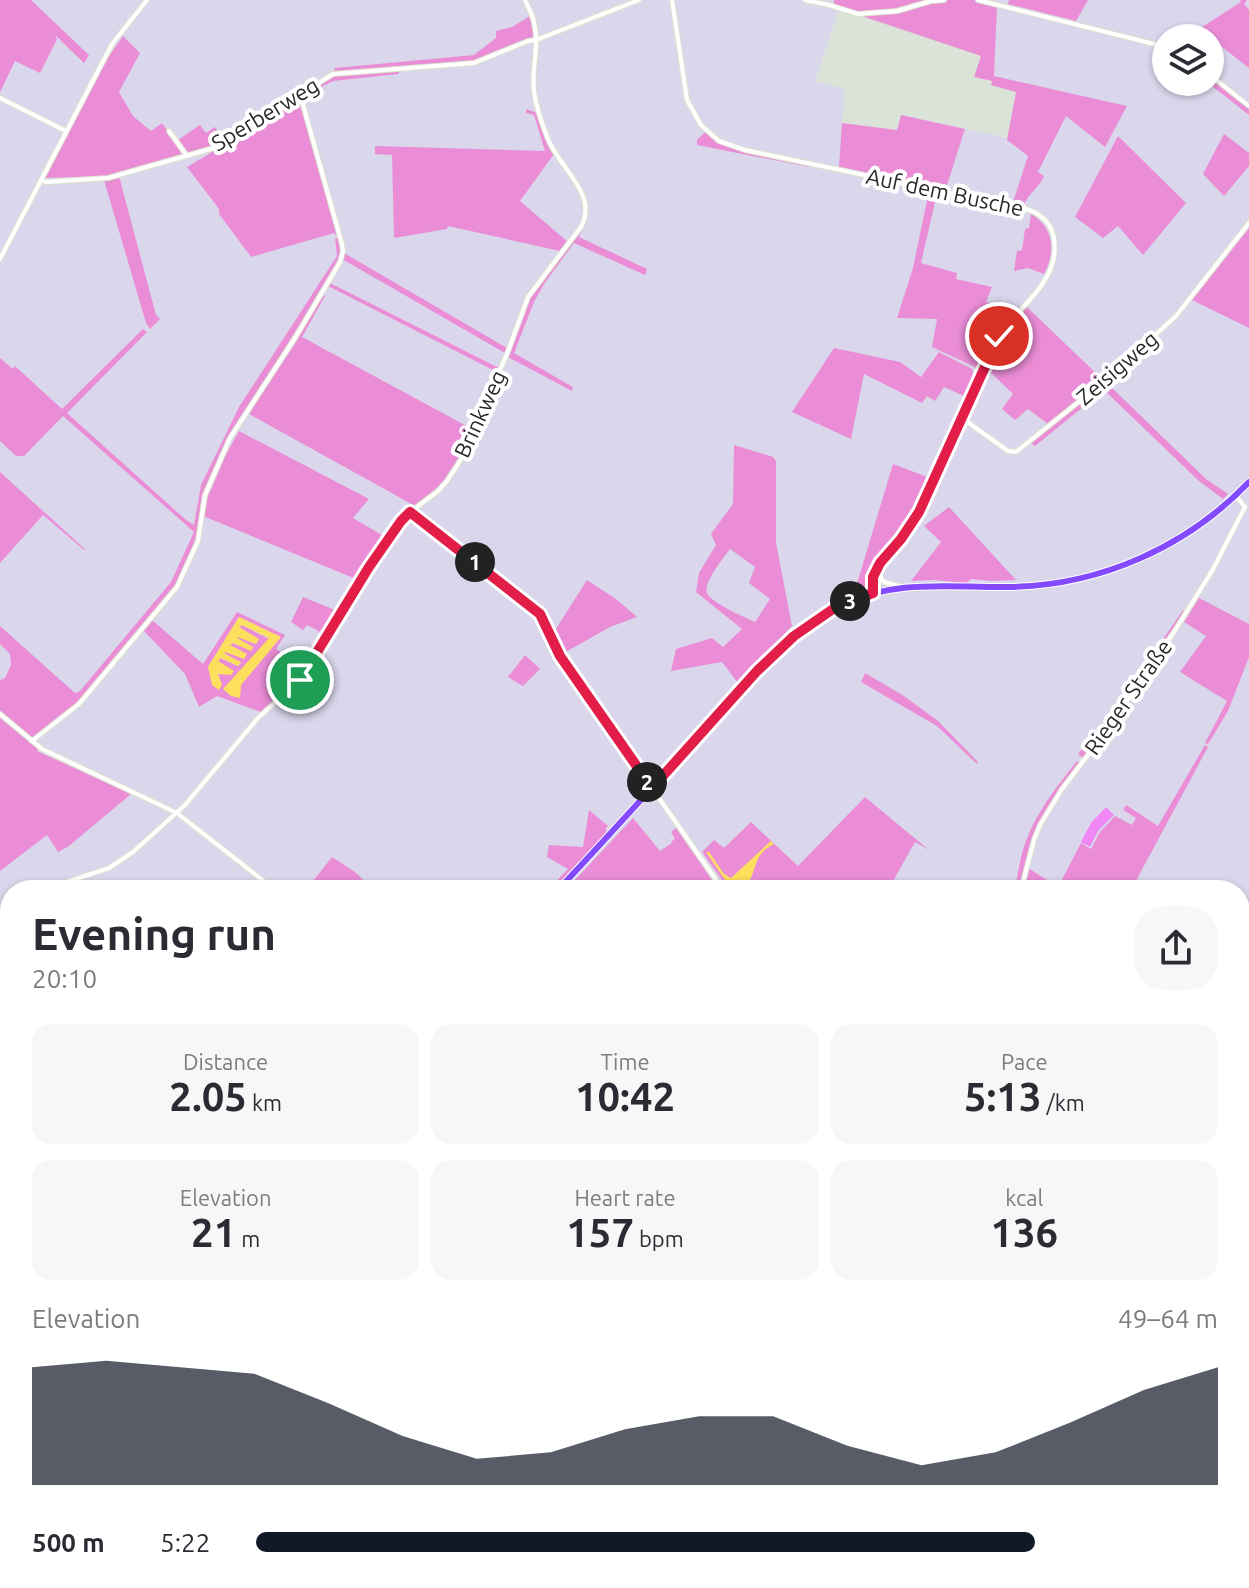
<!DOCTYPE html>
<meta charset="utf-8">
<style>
body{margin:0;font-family:Ubuntu,sans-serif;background:#f7f7f7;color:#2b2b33;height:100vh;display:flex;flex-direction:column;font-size:30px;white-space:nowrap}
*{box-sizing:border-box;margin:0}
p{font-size:26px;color:#7c7c81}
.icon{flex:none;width:44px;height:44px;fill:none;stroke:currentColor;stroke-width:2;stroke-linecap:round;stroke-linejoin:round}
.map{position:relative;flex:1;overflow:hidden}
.side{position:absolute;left:0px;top:880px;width:1250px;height:708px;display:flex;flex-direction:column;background:#fff;border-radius:32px 32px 0 0;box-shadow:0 2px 6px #0004}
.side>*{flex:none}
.buttons{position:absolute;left:1152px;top:24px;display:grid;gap:16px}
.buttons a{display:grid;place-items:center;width:72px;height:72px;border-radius:50%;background:#fff;box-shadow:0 2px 6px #0004;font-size:40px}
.pin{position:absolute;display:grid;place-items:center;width:68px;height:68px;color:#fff;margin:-34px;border:4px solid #fff;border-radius:50%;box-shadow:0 2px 8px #0007}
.km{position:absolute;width:40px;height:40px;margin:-20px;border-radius:50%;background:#222;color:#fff;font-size:22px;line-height:40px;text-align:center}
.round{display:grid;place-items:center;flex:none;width:84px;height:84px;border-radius:32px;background:#f7f7f7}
.head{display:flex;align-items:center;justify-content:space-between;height:136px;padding:0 32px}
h1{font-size:44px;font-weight:700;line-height:60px}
.figures{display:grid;grid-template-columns:repeat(3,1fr);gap:12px;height:136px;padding:8px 32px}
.figures div{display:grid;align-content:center;border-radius:20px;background:#f7f7f7;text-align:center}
.figures b{font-size:40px;font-weight:700}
.figures small{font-size:22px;font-weight:400}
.figures p{font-size:22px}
.chart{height:224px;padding:16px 32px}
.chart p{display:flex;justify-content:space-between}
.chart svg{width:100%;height:144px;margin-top:8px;fill:#111827;opacity:.7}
ul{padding:0 32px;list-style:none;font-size:26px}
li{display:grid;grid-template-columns:128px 96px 1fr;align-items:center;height:60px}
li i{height:20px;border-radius:10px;background:#111827}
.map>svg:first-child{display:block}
</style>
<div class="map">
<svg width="1249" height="1588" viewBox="0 0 1249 1588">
<rect width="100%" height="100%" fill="#dad7ec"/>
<polygon fill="#dbe3d9" points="839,9 982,56 993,81 992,85 1017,92 1008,138 901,115 897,131 842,123 845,89 815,81"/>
<g fill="#ea8dd6" fill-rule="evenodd">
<polygon points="0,0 31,0 89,55 84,63 55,35 57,39 40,73 15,61 0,92"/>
<path d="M834,0H973L997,6L994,76L1127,106L1105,147L1066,116L1038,172L1044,176C1040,187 1029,192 1024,205L1013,202L1028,156L1007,140L1016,92L991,85L992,81L974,77L981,56L859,15L858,13L834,4Z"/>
<polygon points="1009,0 1088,0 1076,21 1008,4"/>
<polygon points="1240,0 1247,0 1244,4 1249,10 1249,68 1199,29 1241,2"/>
<polygon points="530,16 533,22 534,38 473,62 334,72 335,68 474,55 496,38 496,31 512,27"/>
<polygon points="123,36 140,53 119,92 133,116 151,131 162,123 184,154 184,156 108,176 47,178 45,177 105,59 107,59"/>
<polygon points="401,69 398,74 333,81 306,95 305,92 328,76"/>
<polygon points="1210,77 1249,108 1249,115 1207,82 1210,82"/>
<polygon points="301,99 339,234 336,235 334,233 251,257 219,214 219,209 187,167"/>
<polygon points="526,109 538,113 554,154 520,201 568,242 560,251 448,226 447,229 394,238 392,155 375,154 375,146 545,151 534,115 526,113"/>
<polygon points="901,115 965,129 946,188 942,187 942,189 839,167 842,123 897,130"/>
<polygon points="200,125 206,133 215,127 224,140 214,146 189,153 178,140"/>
<polygon points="705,132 719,142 809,165 809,167 697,145 697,140"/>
<polygon points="1224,134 1249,153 1249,166 1224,196 1203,174"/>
<polygon points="1118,136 1186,203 1143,255 1118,226 1103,238 1075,217"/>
<polygon points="119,176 156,315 160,319 150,329 146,323 104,180"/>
<polygon points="929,191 937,193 921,263 957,273 956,279 992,287 986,302 1012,312 995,335 977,368 932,347 937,319 897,318 913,268"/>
<path d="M1031,214C1054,227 1056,252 1044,274L1028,268L1014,271L1017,251L1022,250L1025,229L1029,228Z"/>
<polygon points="584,226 579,237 647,269 645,275 574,243 544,284 534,302 514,353 573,387 572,391 508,357 532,293"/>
<polygon points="1249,228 1249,328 1192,300"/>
<polygon points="335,238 340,238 342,251 339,260 227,443 201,501 197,541 176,586 79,701 32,739 24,734 0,711 0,680 5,678 11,665 10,654 0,644 0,626 75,693 80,691 171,582 194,532 63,416 24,456 16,456 0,441 0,358 13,369 15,366 62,409 143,329 147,332 67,413 186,520 194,525 201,485 239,407 337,256"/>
<polygon points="344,253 507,348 505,353 342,259"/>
<polygon points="330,283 499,368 489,394 486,394 495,371 328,286"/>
<path d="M322,294L325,296L302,337L474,430C461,462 443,487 415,506L249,414L297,339Z"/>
<path d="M1027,307L1103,380L1048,424L1028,409L1015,420L1002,409L1013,394L986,368C998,346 1010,327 1027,307Z"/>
<polygon points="834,348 900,362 921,377 939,352 972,369 975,378 966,397 944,387 935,401 927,396 922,403 864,374 851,439 792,412"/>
<polygon points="1104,384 1109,385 1206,479 1228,494 1223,499 1199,481 1104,390 1035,446 1030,442"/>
<polygon points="239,431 369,499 353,518 387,538 356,579 203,516 209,489 211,490 225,456"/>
<path d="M734,445L773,457L776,461V543L792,626L738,683L722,662L671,671L676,649L712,638L723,647L742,629L696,592L699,573L716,545L711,534L733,504ZM730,549L755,567L749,583L770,599L755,622C746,618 710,602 707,593C703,583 724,557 730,549Z"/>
<path d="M893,464L930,478C914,515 895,545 871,577L870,585L855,590Z"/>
<polygon points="0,472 86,550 83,549 43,515 0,563"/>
<polygon points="949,507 1016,580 991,581 971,579 967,583 933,580 911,581 941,542 924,526"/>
<polygon points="587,580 616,599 637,617 610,627 562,654 552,635"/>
<polygon points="303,597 340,612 326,635 307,625 303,630 291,622"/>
<polygon points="1199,598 1249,624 1249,657 1228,711 1208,744 1205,743 1227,701 1180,672 1206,636 1184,622"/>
<path d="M1183,610L1185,611C1153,662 1120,711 1083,758L1078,754L1131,686Z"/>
<path d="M237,612L285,635L276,649L306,668L293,685L261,712L217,696L199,707L185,674L143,630L152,620L203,664ZM239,617L281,637L231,696L224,689L269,639L242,625L238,628L255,644L237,636L236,638L251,650L232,643L230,645L244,658L225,651L224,653L241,663L238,666L220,658L218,661V674L208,667Z"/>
<polygon points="525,655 540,669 523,686 508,677"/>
<polygon points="865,673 904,696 938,721 978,762 977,764 937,726 861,682"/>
<polygon points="0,716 38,749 37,751 131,794 69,846 58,852 47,835 0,871"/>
<polygon points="1205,745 1208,747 1131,890 1023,890 1028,868 1058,887 1081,843 1091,849 1100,832 1115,816 1132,825 1136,818 1123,810 1126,805 1158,826"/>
<path d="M1077,761L1079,763C1045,807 1031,836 1019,890H1015C1018,874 1020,856 1026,841C1037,811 1058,785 1077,761Z"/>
<polygon points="865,797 929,850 915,842 888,890 729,890 702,852 714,840 724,848 751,822 798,866"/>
<polygon points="589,810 608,826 605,829 608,832 552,890 548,890 568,869 547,857 549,845 583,847"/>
<polygon points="633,818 660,851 672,843 671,842 675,839 671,832 676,828 712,880 708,890 692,890 693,886 574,881"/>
<polygon points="332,857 355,872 371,887 368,890 306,890"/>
<polygon points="0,1146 10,1158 10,1219 0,1227"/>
<polygon points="0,1281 10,1286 10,1330 0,1327"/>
<polygon points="0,1450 10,1453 10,1514 0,1530"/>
<polygon points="168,1578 259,1578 252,1588 185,1588"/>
<polygon points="371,1578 415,1578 408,1588 395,1588"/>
</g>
<g fill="#f187f3">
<polygon points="1106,807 1114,815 1098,831 1090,847 1081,842 1091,823"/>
<polygon points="1249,1241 1249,1277 1240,1270 1240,1252"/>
</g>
<g fill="#fcdf5d">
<polygon points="239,617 281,637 241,685 240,698 231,696 223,689 269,638 242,625 239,627 259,639 256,644 237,637 237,638 253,647 251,651 233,643 230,645 247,654 244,659 225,652 225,654 241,662 238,666 221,658 218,661 234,671 231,675 218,674 222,685 219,690 212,685 208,667"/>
<path d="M771,841L774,844C751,855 758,873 744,890H732L706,852H709L724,874L731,878Z"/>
</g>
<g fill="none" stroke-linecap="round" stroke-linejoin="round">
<g stroke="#fcdf5d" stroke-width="2">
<polyline points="1240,1365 1247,1368"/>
<polyline points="1240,1401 1249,1385"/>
<polyline points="752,1588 756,1578"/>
<polyline points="842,1588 845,1578"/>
<polyline points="1136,1588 1142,1578"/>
</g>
<g stroke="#dbe3cc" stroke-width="6">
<g id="minor">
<path d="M672,0L687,100L701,125L719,141L745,150L1016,207C1022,208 1028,209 1034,212C1062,226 1058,261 1043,283C1030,303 1011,317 999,336L919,512L901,539L880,563L873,577V593"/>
<polyline points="805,0 829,5 858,14 897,11 931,1 944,0"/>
<polyline points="978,0 1166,47"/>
<polyline points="1210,75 1249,106"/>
<polyline points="0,98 66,131"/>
<polyline points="169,131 187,156"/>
<polyline points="41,180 46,182 108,178 214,148 333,74 474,63 528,41 536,40 639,0"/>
<polyline points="0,259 112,44 147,0"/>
<polyline points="962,418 1008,451 1016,452 1106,380 1176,316 1249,223"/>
<polyline points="1236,496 1245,507"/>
<polyline points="410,512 536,610 542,616 560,656 723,890"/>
<polyline points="878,574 884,582 902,587"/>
<polyline points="0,714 42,749 177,813 275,890"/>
<polyline points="32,741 79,704 177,587 198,541 205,495 230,438 295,338 340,262 343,251 342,244 300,94"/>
<path d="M51,890L61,884L109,868L133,852L185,805L258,718L300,680L355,589L395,529L405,516L438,491L447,481L469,447L484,406L507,354L528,297L581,227C599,194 559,168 548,139C542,124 536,107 534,91C531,69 540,46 534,23C533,15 528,7 525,0"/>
<polyline points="711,890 716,881"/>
<polyline points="1021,890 1034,840 1040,825 1062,789 1110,726 1174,632 1212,571 1245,507"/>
<polyline points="0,927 10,920"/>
<polyline points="1240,1245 1249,1234"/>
<polyline points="0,1278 10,1284"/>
<polyline points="1240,1281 1249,1288"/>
<polyline points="1240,1327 1249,1330"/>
<polyline points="1240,1389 1249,1373"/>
<polyline points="0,1406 10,1409"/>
<polyline points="1240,1476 1249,1462"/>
<polyline points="1240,1516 1249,1524"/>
<polyline points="367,1578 391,1588"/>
<polyline points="358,1588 365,1578"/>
<polyline points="796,1588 800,1578"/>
<polyline points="1131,1588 1136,1578"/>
</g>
</g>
<g stroke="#fff" stroke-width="8">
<g id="major">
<path d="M558,890C605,840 651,789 697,738C736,694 785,631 838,606C897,578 950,588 1011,587C1101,585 1187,547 1249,482"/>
<polyline points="30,1588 41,1578"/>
</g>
</g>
<use href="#minor" stroke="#fff" stroke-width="4"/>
<use href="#major" stroke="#844aff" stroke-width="6"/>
</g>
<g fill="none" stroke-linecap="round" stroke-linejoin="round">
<g stroke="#fff" stroke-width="16">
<polyline id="route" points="300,680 369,567 401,521 410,512 540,614 560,656 652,788 757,671 794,636 836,607 873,593 873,577 880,563 901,539 919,512 999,336"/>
</g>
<use href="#route" stroke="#e11d48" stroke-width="10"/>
</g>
<g text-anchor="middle" stroke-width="8" stroke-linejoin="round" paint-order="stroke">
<g font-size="22" fill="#282828" stroke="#fff">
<text transform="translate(265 114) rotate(-31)" y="8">Sperberweg</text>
<text transform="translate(945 192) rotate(12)" y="8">Auf dem Busche</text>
<text transform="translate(1117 368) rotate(-41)" y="8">Zeisigweg</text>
<text transform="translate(480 414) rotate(-65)" y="8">Brinkweg</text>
<text transform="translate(1128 697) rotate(-55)" y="8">Rieger Straße</text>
</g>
</g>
</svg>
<div class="buttons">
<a><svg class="icon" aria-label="layers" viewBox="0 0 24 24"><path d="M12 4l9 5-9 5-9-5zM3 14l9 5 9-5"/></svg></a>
</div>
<div class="pin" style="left:300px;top:680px;background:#1e9e55"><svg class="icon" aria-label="arrive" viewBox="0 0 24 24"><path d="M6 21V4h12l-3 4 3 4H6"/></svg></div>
<div class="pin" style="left:999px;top:336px;background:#d93025"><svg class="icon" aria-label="check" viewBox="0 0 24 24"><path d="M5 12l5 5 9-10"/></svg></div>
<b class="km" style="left:475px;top:562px">1</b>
<b class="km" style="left:647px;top:782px">2</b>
<b class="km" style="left:850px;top:601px">3</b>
<section class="side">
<div class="head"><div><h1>Evening run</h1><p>20:10</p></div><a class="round"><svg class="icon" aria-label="share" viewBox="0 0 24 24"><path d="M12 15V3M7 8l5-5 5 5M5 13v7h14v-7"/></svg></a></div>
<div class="figures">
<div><p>Distance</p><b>2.05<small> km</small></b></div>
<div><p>Time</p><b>10:42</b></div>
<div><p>Pace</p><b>5:13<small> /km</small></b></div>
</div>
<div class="figures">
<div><p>Elevation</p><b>21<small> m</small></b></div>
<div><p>Heart rate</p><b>157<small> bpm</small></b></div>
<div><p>kcal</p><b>136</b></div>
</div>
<div class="chart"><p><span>Elevation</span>49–64 m</p>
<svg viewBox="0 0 160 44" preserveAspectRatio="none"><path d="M0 44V8L10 6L20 8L30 10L40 19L50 29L60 36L70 34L80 27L90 23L100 23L110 32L120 38L130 34L140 25L150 15L160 8V44z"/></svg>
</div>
<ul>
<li><b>500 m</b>5:22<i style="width:81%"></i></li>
</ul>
</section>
</div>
